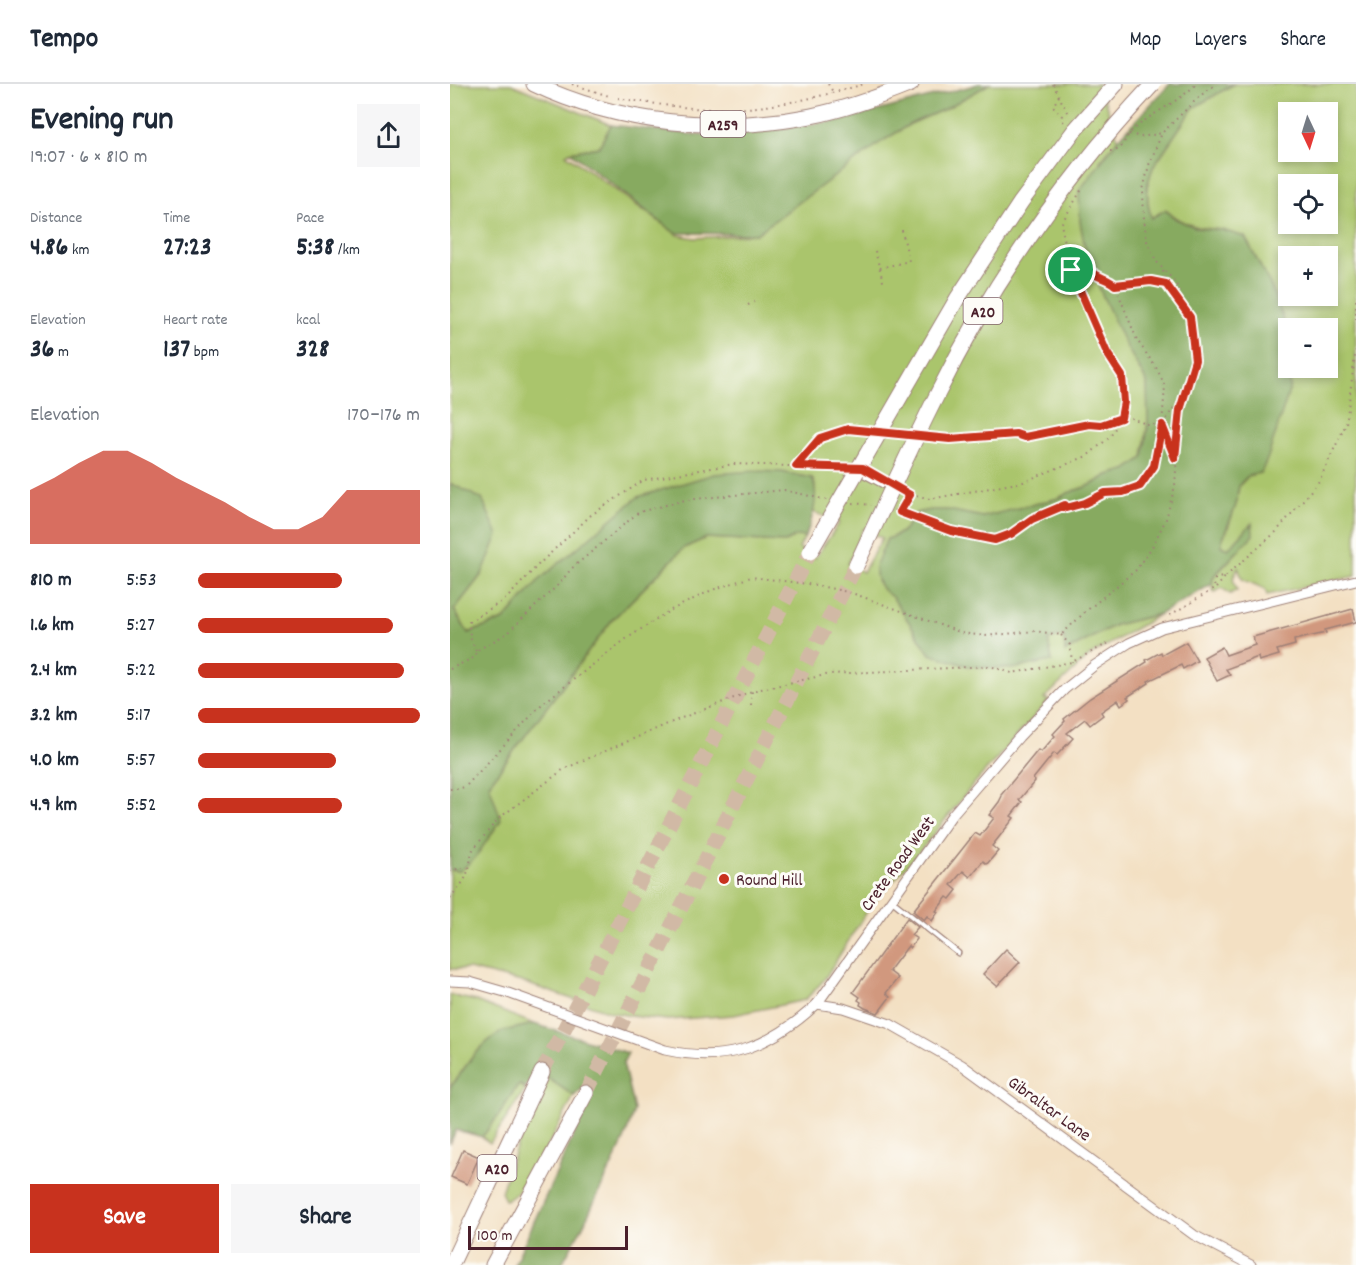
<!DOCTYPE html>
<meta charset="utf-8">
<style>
body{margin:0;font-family:Dekko,sans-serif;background:#f6f6f7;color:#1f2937;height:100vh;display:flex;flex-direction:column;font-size:22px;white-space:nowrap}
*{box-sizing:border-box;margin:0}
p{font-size:20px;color:#747a83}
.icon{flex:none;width:33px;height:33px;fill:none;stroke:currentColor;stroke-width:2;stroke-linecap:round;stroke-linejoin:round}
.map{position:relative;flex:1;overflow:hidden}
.side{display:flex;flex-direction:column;background:#fff;width:450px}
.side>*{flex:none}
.needle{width:39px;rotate:176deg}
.fabs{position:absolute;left:828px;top:18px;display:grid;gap:12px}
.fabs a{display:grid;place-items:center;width:60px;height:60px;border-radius:0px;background:#fff;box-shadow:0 3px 9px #0003;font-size:30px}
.scale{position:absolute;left:18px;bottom:15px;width:160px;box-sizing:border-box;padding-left:6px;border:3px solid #4a1f2b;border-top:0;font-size:16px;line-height:21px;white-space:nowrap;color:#4a1f2b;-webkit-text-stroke:4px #fdfcf7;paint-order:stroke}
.pin{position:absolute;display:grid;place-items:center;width:51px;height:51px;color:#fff;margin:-26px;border:3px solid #fff;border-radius:50%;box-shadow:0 2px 6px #0007}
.round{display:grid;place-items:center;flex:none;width:63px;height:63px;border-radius:0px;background:#f6f6f7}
.head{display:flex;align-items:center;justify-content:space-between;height:102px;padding:0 30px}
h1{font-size:33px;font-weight:700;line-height:45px}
.metrics{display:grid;grid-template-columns:repeat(3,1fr);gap:9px;height:102px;padding:6px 30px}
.metrics div{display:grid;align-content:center}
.metrics b{font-size:26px;font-weight:700}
.metrics small{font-size:16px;font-weight:400}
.metrics p{font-size:16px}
.chart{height:168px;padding:12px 30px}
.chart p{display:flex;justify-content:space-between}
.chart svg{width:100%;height:108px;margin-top:6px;fill:#c8321e;opacity:.7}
.cta{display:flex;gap:12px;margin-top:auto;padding:12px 30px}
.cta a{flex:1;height:69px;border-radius:0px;background:#c8321e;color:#fff;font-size:24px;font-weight:700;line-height:69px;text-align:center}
.cta a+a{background:#f6f6f7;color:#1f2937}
ul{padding:0 30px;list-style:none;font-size:20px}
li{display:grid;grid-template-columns:96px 72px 1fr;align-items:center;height:45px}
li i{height:15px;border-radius:8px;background:#c8321e}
header{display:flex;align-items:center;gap:36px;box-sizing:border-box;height:84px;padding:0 30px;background:#fff;border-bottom:2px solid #e0e1e3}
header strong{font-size:28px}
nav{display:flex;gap:33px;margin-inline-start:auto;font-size:21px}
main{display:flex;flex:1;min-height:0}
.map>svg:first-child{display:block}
</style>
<header>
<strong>Tempo</strong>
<nav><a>Map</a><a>Layers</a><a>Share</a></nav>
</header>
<main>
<section class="side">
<div class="head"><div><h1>Evening run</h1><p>19:07 · 6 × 810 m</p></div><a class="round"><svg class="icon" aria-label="share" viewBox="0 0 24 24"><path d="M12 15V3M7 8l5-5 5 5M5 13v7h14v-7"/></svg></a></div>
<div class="metrics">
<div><p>Distance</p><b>4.86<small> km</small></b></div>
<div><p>Time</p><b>27:23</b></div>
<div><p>Pace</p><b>5:38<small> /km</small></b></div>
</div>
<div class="metrics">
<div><p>Elevation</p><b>36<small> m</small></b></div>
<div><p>Heart rate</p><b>137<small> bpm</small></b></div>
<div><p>kcal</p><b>328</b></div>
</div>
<div class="chart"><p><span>Elevation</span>170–176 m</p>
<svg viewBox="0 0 160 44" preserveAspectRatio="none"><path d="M0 44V22L10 17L20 11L30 6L40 6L50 11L60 17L70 22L80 27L90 33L100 38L110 38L120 33L130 22L140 22L150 22L160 22V44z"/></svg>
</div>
<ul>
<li><b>810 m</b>5:53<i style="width:65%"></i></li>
<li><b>1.6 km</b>5:27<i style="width:88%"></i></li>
<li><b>2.4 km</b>5:22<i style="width:93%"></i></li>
<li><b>3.2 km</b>5:17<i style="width:100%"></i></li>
<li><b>4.0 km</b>5:57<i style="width:62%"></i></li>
<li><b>4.9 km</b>5:52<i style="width:65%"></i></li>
</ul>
<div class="cta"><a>Save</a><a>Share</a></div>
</section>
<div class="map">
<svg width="906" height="1181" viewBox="0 0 906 1181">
<rect width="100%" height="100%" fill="#fdfcf7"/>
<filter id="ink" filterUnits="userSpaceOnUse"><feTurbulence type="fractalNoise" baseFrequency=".0167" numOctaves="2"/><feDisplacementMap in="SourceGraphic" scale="12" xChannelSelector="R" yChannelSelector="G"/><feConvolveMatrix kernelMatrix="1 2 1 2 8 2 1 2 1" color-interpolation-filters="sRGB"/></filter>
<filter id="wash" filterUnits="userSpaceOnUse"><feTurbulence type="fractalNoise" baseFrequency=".008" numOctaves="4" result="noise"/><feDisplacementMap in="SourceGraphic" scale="24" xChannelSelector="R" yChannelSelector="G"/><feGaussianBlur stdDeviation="1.35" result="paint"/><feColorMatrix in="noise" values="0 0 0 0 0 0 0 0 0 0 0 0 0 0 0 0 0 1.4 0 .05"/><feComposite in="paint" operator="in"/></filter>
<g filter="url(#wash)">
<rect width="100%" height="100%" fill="#f3e0c3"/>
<g fill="#aac56c" stroke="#7a724c" stroke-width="1.5" fill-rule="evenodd">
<path d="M0,0H61L161,41L149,63L120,68L116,70L228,151L245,154L306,150L431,58L460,40L497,24L539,0H649L668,55L650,77L638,180L689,285L697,298L699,327L693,374L676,386L658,391L641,401L618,409L609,414L533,433L466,429C458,442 452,451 437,455C426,481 419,493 443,514L602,577L598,556L614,551L615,568L665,541L710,530L639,572L594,615L599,616L522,702L471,766L419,824L374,896L355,916L284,931L218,936L197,934L163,929L72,898L19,885H0V786L10,787L39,700L162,536L234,464L256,454L335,458L347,452L355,453L349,464L365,474L390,438L363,428L365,401L362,394L331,388L90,495L54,536L18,549L4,526L32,490V415L2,400L0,401ZM413,445L432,454L413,488L398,480Z"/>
<path d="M784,0H906V492L817,511L815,505L792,495L788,483L783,495L787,506L780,510L772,504L765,508L762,505L763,494L803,451L778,465L771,462V456L777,447L786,419L789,402L800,390L840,304L839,284H878V244H838V264L833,234L772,146C748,144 734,142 716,126L701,134L698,120L697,102L703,83L743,24ZM838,28H878V68H838ZM838,100H878V140H838ZM838,172H878V212H838Z"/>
<path d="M0,911L26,917L84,940C34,951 28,965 0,1004Z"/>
<path d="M96,993L124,1012C114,1030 75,1114 55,1116L51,1108C62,1074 73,1042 88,1010L90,1011L96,1001Z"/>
<polygon points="70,1001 75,1004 75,1006 40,1059 32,1053 49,1031 65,1005"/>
</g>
<g fill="#87aa60" stroke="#686446" stroke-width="1.5">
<polygon points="529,0 539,0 497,24 460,40 431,58 306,150 225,149 120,68 149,63 161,41 266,53 393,36"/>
<path d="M720,0H784L743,24L703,83L697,102L698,120L701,134L715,126L726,135L747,144L772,146L795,153L821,202L833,234L838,264L840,304L818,373L811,389C802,390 797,392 791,399C787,404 788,411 787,417C784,431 772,451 771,462L778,465L802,439L803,451L763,493L762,500L710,530L665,541L615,568L614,552L598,556L602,577L562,585L518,582L480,570L443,514L433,506L427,496L425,483L437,455C452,451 458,442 466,429L481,426H498L533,433L609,414L618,409L641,401L658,391L676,386L693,374L698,341L697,298L675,260L638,180L630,138L629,107L668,55Z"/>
<path d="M305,387L331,388L362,394C370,411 362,437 355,453L347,452L335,458L256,454L234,464L162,536L39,700L51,736L25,774L10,787L0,786V401L2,400L32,415L48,451L32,490L4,526L18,549L54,536L90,495L188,413L264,390Z"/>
<polygon points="84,940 178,969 173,979 184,1026 175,1054 133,1142 111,1181 64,1181 137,1023 139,1018 133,1004 124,1012 96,993 87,984 75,1004 70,1001 65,1005 49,1031 32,1053 6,1046 0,1060 0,1004 23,972 40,955 53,947"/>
</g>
<g id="blocks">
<g fill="#d1987e">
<polygon points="903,525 906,538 875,546 876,549 844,556 845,561 827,566 829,571 809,577 808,573 776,585 780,591 767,597 754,573 772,563 776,571 805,561 803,553"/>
<polygon points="736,558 747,577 733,585 731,581 698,597 699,599 677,613 679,615 671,621 668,616 651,628 653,631 640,641 635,635 617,649 623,654 607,671 604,669 583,695 585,697 569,716 572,718 561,732 564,734 542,762 548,767 537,780 533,777 520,793 513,787 501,801 507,806 500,815 497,813 486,827 488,828 482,837 477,832 474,836 463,827 525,749 530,752 544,734 539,731 549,718 552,712 551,711 588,666 591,668 605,652 603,650 615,637 614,635 640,614 697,578 696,576 711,568 712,571"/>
<polygon points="457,834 468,843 461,851 467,855 460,864 458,862 439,887 448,894 436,909 440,913 428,929 415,924 410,921 411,918 408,916 410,913 403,908"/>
<polygon points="556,865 570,878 547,902 533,890"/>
<polygon points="13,1066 29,1073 17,1100 1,1093"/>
</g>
</g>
</g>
<g filter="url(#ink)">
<use href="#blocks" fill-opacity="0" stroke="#9e8077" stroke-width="1.5"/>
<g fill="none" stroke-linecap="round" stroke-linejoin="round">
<g stroke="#d1b9a5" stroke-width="15" stroke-dasharray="15 8" stroke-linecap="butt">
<polyline points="92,988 360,468"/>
<polyline points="136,1009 406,482"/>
</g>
<g stroke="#9e8077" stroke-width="7">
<g id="service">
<polyline points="410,389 440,405"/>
<polyline points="441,816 508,869"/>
</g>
</g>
<g stroke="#9e8077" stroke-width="11">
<g id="minor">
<path d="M0,897L20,898L58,909L215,966C278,980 320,963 367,920L502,731L569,653L615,605L645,581L679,559L712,544L906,496"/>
<polyline points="367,920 393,924 440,940 512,981 744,1151 801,1181"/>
</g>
</g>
<g stroke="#9e8077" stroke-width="17">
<g id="trunk">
<path d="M84,0C168,40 271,50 361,32C396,25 429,13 461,0"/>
<polyline points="624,47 666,0"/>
<polyline points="1,1181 92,988"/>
<polyline points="43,1181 136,1009"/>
</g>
</g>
<g stroke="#9e8077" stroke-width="2" stroke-dasharray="1.5 4.5" stroke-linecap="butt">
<polyline points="122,0 159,12"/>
<polyline points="378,0 383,8"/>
<polyline points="603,0 619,32"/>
<polyline points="609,12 603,22 612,32 614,41"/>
<path d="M168,14C204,20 242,26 278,25C323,24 370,13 414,0"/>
<polyline points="679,50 692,53 712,49"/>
<path d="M660,67C674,67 672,58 680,49C698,30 727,20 746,0"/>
<polyline points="425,167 434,201"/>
<polyline points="430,184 459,177 451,142"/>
<polyline points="713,187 716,200 737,229"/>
<polyline points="665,201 701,197 716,200"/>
<polyline points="906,216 906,235"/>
<polyline points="298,221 304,218"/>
<polyline points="713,340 733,310"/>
<polyline points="712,341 725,372"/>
<polyline points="480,353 500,355 566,350 575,353 639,340 651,341 671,334 679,333 698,341 712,341"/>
<polyline points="346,383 370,354 398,345 418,347"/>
<polyline points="455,408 480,415 573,398 637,372 660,353 671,334 674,318 672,293 657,269 621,186 611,140 632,105"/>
<polyline points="403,419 421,421"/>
<path d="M444,426L501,447L545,456L561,450L582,435L615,421L616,424L635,419L655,409L673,408L690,402L704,382L712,341L715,302L707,285L687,256L665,201C657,194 647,194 640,186H621"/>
<polyline points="450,426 460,411"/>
<polyline points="766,504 776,492"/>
<polyline points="720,531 764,505 765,495 776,492 826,448 869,397 896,340 906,264"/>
<polyline points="611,551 620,561 622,578"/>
<polyline points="26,567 20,553 19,538 57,514 89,480 141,431 194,396 284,380 395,384"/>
<polyline points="0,585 25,573 26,567 56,550 110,499 121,485 189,428 235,416 334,406 377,416"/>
<polyline points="301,621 302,607"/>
<polyline points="0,705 9,705 16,702 92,620 176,555 219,527 262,506 301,493 365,501 402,509 512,549 535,552 585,547 611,551 635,528 686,486 702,463 716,435 725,402 730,325 745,276 740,233 725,198 706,177 697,157 694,135 693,106 699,81 712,49 750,12 766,0"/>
<polyline points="0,787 15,783 19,785"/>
<polyline points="0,814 14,797 19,785 22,767 48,735 114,685 229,635 302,607 380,590 540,582 562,589 622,578 661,558"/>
</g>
<use href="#service" stroke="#fff" stroke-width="4.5"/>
<use href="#minor" stroke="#fff" stroke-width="9"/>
<use href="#trunk" stroke="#fff" stroke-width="15"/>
<g stroke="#9e8077" stroke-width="17" stroke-linecap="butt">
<g id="trunk-bridge">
<polyline points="360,468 507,215 571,118 624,47"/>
<path d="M406,482C433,424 459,366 488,309C544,196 617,92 703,0"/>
</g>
</g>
<use href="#trunk-bridge" stroke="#fff" stroke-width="15"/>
</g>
</g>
<g fill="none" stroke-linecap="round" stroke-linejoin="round" filter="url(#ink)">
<g stroke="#fff" stroke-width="12">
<path id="route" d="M621,186H640C647,194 657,194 665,201L701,197L716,200L740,233L745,276L730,326L725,374L712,341L704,382L690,402L673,408L655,409L635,419L616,424L615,421L582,435L561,450L545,456L501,447L450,428L460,411L413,384L346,382L370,354L398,345L500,355L566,350L575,353L639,340L651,341L671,334L674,318L672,292L657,269Z"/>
</g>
<use href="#route" stroke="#c8321e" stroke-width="8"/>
</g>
<circle fill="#c8321e" stroke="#fdfcf7" stroke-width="2" cx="274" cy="795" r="6"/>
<g text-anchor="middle" stroke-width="6" stroke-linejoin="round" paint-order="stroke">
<g fill="#fdfcf7" stroke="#806168" stroke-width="1.5">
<rect x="250.5" y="27" width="45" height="26" rx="4.5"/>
<rect x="513.5" y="214" width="39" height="26" rx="4.5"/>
<rect x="27.5" y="1071" width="39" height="26" rx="4.5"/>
</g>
<g font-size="16" font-weight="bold" fill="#4a1f2b">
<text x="273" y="46">A259</text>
<text x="533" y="233">A20</text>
<text x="47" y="1090">A20</text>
</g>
<g font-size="18" fill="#4a1f2b" stroke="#fdfcf7">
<text transform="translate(447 779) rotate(-54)" y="6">Crete Road West</text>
<text transform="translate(600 1024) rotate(36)" y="6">Gibraltar Lane</text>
</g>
<g font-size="18" fill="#4a1f2b" stroke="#fdfcf7" text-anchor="start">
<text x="286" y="801">Round Hill</text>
</g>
</g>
</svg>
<div class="fabs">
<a><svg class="needle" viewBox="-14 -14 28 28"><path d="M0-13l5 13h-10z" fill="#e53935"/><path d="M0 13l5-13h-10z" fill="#747a83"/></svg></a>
<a><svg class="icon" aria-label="locate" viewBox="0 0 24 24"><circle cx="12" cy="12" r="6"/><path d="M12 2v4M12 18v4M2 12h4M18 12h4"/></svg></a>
<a>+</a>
<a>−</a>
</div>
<div class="scale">100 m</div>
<div class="pin" style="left:621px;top:186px;background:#1e9e55"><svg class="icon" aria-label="arrive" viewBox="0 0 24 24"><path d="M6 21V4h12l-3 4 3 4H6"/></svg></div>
</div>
</main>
